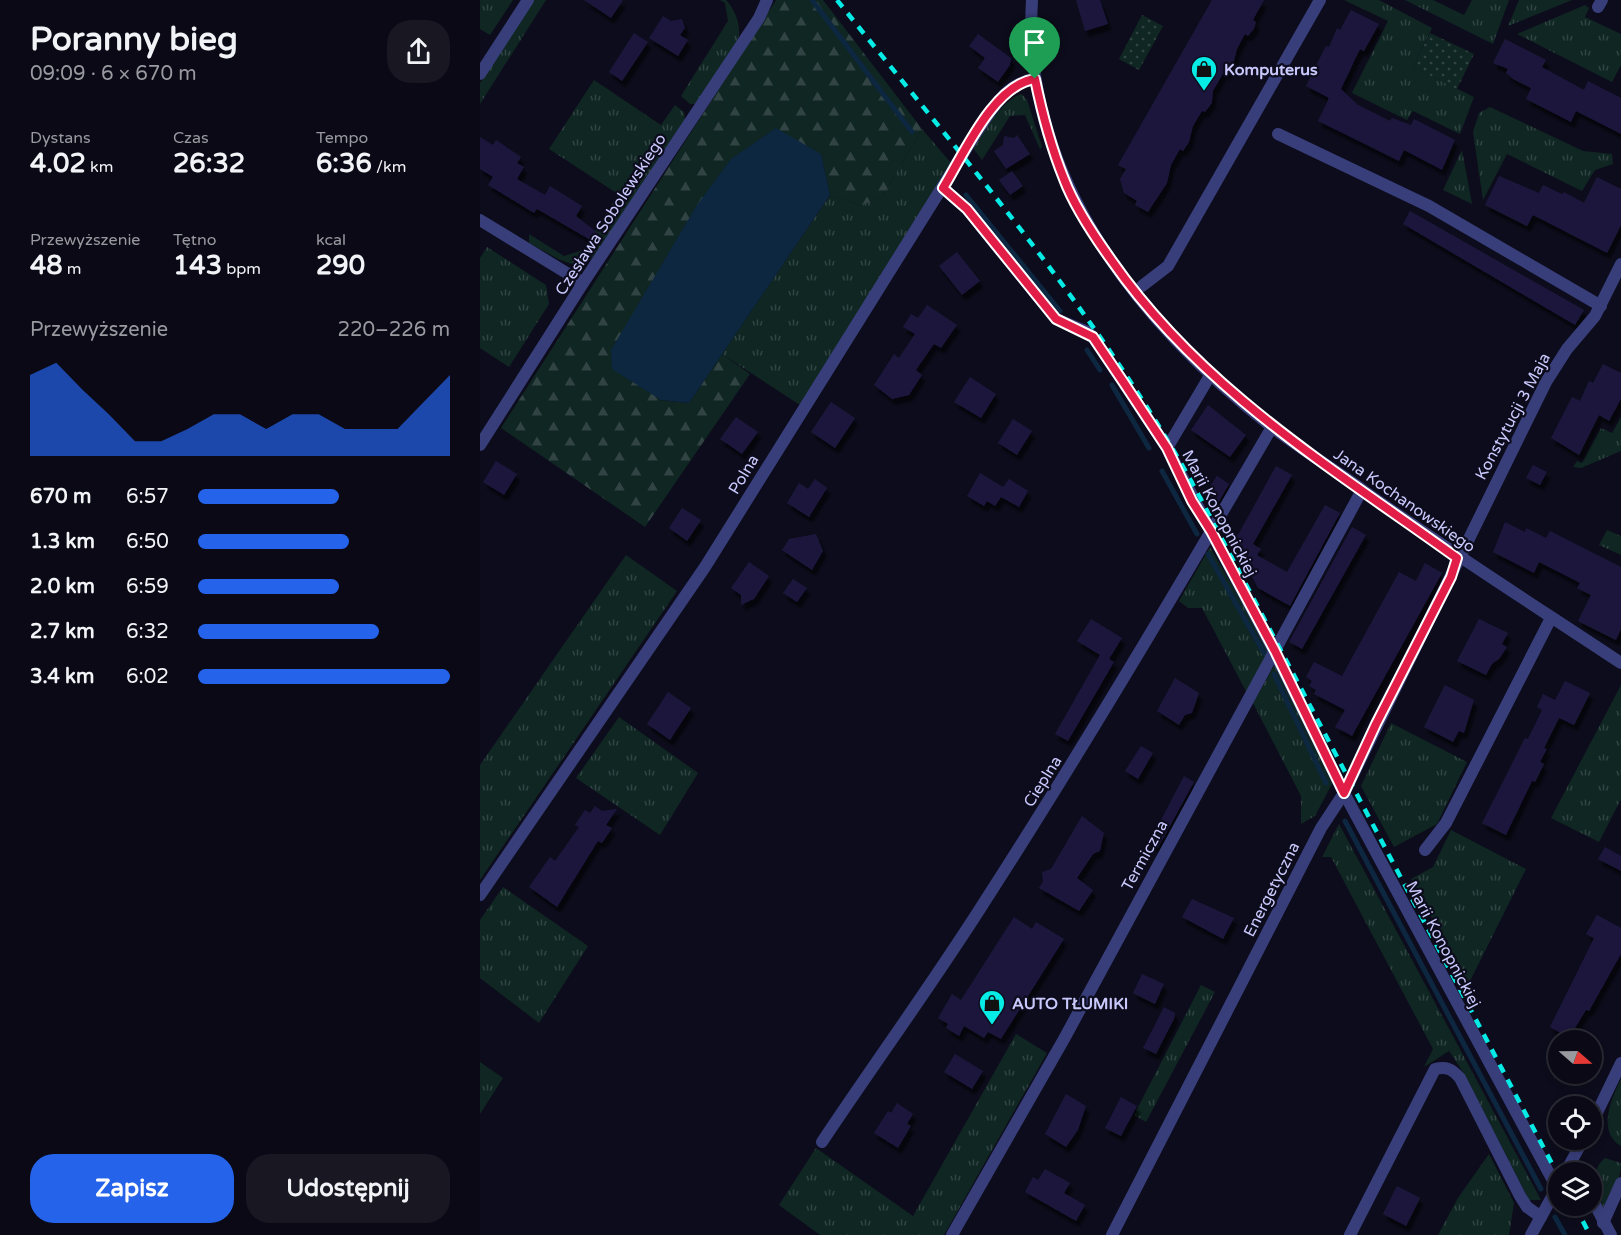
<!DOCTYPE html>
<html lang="pl">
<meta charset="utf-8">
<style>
body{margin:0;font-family:"Varela Round",sans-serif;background:#181722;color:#f1f3f6;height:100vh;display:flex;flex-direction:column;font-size:22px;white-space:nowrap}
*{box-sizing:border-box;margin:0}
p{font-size:20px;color:#999aa0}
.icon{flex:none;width:33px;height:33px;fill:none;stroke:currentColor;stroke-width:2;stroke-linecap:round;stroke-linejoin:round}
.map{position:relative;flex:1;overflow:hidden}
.details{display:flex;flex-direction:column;background:#0a0915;width:480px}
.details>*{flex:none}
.needle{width:39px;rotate:110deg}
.buttons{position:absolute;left:1068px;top:1030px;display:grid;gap:12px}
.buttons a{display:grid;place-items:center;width:54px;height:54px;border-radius:50%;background:#0a0915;box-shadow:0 3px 9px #0003,0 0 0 2px #2a2a34;font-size:30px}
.pin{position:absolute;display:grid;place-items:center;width:51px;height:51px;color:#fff;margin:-62px -26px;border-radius:50% 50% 50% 0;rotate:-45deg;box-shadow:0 0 6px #0007}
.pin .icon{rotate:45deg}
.round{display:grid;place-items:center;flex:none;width:63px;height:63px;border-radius:24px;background:#181722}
.overview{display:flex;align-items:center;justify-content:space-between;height:102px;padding:0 30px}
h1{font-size:33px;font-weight:800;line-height:45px}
.metrics{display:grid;grid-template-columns:repeat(3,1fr);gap:9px;height:102px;padding:6px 30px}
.metrics div{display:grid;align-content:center}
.metrics b{font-size:26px;font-weight:800}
.metrics small{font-size:16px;font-weight:400}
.metrics p{font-size:16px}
.chart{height:168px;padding:12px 30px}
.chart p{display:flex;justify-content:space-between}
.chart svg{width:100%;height:108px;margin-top:6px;fill:#2563eb;opacity:.7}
.primary-button{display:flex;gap:12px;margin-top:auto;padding:12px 30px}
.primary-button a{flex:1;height:69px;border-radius:24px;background:#2563eb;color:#fff;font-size:24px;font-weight:800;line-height:69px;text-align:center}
.primary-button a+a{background:#181722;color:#f1f3f6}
ul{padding:0 30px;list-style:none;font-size:20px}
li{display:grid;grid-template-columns:96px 72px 1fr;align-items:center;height:45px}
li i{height:15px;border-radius:8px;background:#2563eb}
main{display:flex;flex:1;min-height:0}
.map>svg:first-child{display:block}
</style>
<main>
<section class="details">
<div class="overview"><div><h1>Poranny bieg</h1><p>09:09 · 6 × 670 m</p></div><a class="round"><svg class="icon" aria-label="share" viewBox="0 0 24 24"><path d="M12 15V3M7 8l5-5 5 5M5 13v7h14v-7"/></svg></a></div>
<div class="metrics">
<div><p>Dystans</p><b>4.02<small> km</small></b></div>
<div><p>Czas</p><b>26:32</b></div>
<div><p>Tempo</p><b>6:36<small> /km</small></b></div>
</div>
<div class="metrics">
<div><p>Przewyższenie</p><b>48<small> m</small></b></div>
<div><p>Tętno</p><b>143<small> bpm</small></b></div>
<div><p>kcal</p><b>290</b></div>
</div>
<div class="chart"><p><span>Przewyższenie</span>220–226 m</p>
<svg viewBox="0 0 160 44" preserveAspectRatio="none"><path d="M0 44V11L10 6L20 17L30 27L40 38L50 38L60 33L70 27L80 27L90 33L100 27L110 27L120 33L130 33L140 33L150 22L160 11V44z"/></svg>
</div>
<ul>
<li><b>670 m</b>6:57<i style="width:56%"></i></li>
<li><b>1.3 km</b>6:50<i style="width:60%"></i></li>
<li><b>2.0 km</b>6:59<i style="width:56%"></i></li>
<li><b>2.7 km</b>6:32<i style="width:72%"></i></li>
<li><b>3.4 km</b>6:02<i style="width:100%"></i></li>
</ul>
<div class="primary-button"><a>Zapisz</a><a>Udostępnij</a></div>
</section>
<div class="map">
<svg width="1141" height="1235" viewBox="0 0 1141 1235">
<defs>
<pattern id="grass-tufts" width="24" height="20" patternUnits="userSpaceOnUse" patternTransform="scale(1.5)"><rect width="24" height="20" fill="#0f2622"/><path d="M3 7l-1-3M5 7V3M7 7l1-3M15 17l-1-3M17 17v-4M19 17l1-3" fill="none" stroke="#314443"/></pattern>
<pattern id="forest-firs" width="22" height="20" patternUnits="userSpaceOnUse" patternTransform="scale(1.5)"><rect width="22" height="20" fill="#0f2622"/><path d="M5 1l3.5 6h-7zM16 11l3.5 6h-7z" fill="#314443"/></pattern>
<pattern id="park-dots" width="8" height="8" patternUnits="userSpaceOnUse" patternTransform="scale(1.5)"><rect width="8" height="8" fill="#0f2622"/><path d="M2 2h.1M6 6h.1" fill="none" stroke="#314443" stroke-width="1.8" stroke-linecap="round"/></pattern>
<filter id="shadow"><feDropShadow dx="3.5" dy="6" stdDeviation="1.5" flood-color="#0009"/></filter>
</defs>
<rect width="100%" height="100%" fill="#0d0c1c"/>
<g fill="url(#grass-tufts)">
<polygon points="0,0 33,0 10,35 0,29"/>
<polygon points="53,0 66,0 0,104 0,83"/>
<path d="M240,0H246C255,9 262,27 258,40C252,57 227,87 216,104H210L201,96L248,21L245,3Z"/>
<polygon points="864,0 899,0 952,28 933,67 994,97 980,134 933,111 927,120 872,93 908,21"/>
<polygon points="925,0 953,0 984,15 992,0 1029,0 1013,44"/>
<polygon points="1039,0 1092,0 1028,26"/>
<polygon points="1105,5 1109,8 1105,17 1141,34 1141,65 1132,82 1037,34"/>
<polygon points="114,80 181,125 195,105 204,112 205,121 122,248 110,260 97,266 78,259 49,243 49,234 84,256 103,250 138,194 69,149"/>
<path d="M542,94L547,100L562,147L560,149L545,115L530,116L502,160L493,148C502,133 525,97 542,94Z"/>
<polygon points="1010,107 1103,151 1132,154 1133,164 1115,170 1102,191 1027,154 1003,200 993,132 999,113"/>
<polygon points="442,129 471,163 320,405 242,354 350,195 381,206 403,196"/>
<polygon points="982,150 992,204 963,190"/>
<polygon points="7,247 66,285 69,304 29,367 0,348 0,258"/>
<polygon points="1141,417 1141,451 1101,468 1093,467 1097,461 1102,463 1121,428 1132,433"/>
<polygon points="1127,530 1141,536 1141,555 1119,545"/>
<polygon points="730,547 790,650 768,695 722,608 708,608 699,601"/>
<polygon points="146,555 197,591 0,880 0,765"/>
<polygon points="796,662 853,782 835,816 821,824 821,796 773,703"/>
<polygon points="1141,685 1141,799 1119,842 1071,818"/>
<polygon points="139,717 218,773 180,835 96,778"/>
<polygon points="911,723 987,762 957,824 914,847 881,786"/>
<polygon points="859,824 1061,1200 1049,1200 985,1075 969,1051 944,1067 953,1049 851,857 842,857"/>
<polygon points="971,830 1046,869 988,985 931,879 953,867"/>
<polygon points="23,887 108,946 59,1023 0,978 0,920"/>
<polygon points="721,985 735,992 666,1122 654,1115"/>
<polygon points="536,1034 567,1053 464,1235 340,1235 299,1205 336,1148 433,1216"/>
<polygon points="0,1062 23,1078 0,1114"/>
<path d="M1141,1079V1146C1116,1132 1132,1097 1141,1079Z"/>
<polygon points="1009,1154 1034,1203 1029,1235 958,1235 978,1198"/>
<path d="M1125,1158L1141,1163C1141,1176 1134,1199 1123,1207C1116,1191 1109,1171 1125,1158Z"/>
</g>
<polygon fill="url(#forest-firs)" points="296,0 343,0 442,129 403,196 381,206 350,195 341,154 180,400 209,403 242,354 270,374 165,527 21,428"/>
<g fill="url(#park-dots)">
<polygon points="662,15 683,26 659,70 639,59"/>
<polygon points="950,33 994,54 977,89 933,67"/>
</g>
<polygon fill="#0d2740" points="296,128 341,154 350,195 209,403 181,400 132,369 131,350 217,205 251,159"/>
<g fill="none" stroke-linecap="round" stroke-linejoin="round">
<g stroke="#0d2740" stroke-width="5">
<polyline points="332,0 432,132"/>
<polyline points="486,195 580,311"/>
<polyline points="607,350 620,370"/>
<polyline points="632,385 669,448"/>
<polyline points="682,471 717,534"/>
<polyline points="728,554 784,653"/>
<polyline points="794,674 846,783"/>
<polyline points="865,821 1061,1189"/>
<polyline points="1075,1217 1085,1235"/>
</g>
</g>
<g fill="#1b193d" filter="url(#shadow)">
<polygon points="104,0 143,0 131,18"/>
<polygon points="596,0 620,0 628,24 605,31"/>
<polygon points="732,0 784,0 773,20 776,22 774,29 768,36 765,34 757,49 753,65 746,74 744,72 733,91 732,103 725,112 722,111 713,126 709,142 703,151 700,149 691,165 687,183 668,212 655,205 657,201 644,193 640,179 646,169 638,165"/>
<polygon points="871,10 899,24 884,51 880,49 861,89 878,105 910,121 912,118 931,125 934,119 975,140 962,170 924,150 919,161 838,121 849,98 826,86 846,46 849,47 857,28 860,30"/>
<polygon points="183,16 191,21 202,19 205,28 200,35 208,40 198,56 169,38"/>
<polygon points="154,33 168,42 142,81 129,72"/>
<polygon points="498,34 531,58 530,65 518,82 498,68 505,58 489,46"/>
<polygon points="1025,39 1066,60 1062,67 1104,90 1108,81 1141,98 1141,134 1096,111 1091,122 1046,99 1051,88 1033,79 1026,73 1028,69 1013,63"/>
<polygon points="537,135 550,154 526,169 514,151 523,145 524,136 534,138"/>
<polygon points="0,137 13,145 16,140 41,157 37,163 44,167 37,179 65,195 70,186 102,206 96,216 118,233 112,241 57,209 54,213 8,185 13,177 0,169"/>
<polygon points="532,171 543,186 530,195 519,180"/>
<polygon points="1019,176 1059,193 1063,185 1082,194 1084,192 1104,203 1117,177 1141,189 1141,225 1127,253 1053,215 1047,226 1005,205"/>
<polygon points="930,211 1104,310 1095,325 923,224"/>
<polygon points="477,252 500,281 482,295 459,266"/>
<polygon points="447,305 477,325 461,348 454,344 436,370 442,375 429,395 412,399 394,385 414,354 419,358 435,334 423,327 431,314 438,318"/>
<polygon points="1123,364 1141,373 1141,399 1129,421 1119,415 1099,455 1071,438 1092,397 1100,401 1109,381 1113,383"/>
<polygon points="490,377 516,394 501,418 474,402"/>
<polygon points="351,402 375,418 355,448 331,432"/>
<polygon points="728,405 766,435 750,457 711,430"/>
<polygon points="256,417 278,432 262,454 240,439"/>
<polygon points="533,419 552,431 537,455 518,443"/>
<polygon points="16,461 37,474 24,495 3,482"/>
<polygon points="1053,465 1067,472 1060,485 1046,478"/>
<polygon points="796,466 812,475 773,544 781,549 777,555 807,572 845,505 860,513 810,606 778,588 747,528 758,535"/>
<polygon points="500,473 523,487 529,479 548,491 539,507 521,497 515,506 507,501 504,506 487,496"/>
<polygon points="737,476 749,484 736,507 727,491"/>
<polygon points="335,479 347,488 329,517 307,503 319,483 328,489"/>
<polygon points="202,508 221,520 207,541 189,528"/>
<polygon points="1025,522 1045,532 1046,528 1066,538 1070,531 1141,567 1141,629 1136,640 1098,621 1111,595 1097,588 1100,583 1059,562 1054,573 1013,552"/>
<polygon points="872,527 886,535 822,649 809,642"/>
<polygon points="336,534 343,551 332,570 302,550 309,539"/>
<polygon points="269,562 289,576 274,599 261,605 261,595 251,588"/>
<polygon points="945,563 962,573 872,736 855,727 865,710 834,694 836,690 829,686 832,681 826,677 834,662 862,676 919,572 936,581"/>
<polygon points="313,579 327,588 317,602 303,593"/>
<polygon points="611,619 642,638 629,659 634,662 588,741 575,734 620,655 597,641"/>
<polygon points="999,619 1028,633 1022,644 1027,647 1019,659 1012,664 1006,675 977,661"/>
<polygon points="695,678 719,693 712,713 705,715 699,725 677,711"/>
<polygon points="1085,681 1110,693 1094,725 1079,718 1064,748 1067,749 1060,762 1064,764 1055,782 1052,781 1026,835 1002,823 1045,738 1048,739 1062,710 1057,707 1063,694 1075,700"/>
<polygon points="965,685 994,700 984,733 979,731 973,742 944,727"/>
<polygon points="188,692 211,708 190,740 167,724"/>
<polygon points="661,746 673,753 658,779 645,771"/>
<polygon points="704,776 714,782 678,848 669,843"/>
<polygon points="115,806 122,811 137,809 126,825 132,828 122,843 118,841 77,907 49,887 70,857 75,861 99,827 95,825 105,810 110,813"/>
<polygon points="602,816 624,833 620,851 613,854 597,878 613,890 599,911 559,888 563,882 562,872 571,869"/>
<polygon points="1125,847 1141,856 1141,871 1118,859"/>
<polygon points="712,899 754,918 743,939 702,917"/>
<polygon points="1117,915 1141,928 1141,954 1109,1011 1106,1010 1089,1038 1070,1027 1114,938 1106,934"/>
<polygon points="534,917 552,929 556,922 584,939 521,1039 508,1032 504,1038 484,1026 479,1036 466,1028 468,1024 458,1018 472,994 481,1000"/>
<polygon points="662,974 684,984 675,1004 653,993"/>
<polygon points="684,1007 695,1013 694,1019 676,1054 663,1048"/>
<polygon points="475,1054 503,1071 492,1089 464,1072"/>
<polygon points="586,1094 606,1106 598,1130 586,1147 565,1134"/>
<polygon points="641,1097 657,1106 641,1136 625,1128"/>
<polygon points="417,1103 433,1114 427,1124 431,1126 418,1148 394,1133 408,1111 411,1113"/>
<polygon points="565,1169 590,1183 584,1193 605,1205 596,1221 545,1192 553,1177 558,1180"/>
<polygon points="917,1186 940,1198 926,1226 903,1214"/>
</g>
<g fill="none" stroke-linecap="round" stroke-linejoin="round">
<g stroke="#383e7a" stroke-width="12">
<path d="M552,0C541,176 660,324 792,427C822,450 854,469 884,491C969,551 1055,606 1141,663"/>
<polyline points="1118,7 1122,0"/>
<polyline points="0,74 48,0"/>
<polyline points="798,134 949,206 1121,306"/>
<polyline points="463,188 487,209 576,319 608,332 613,337 687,448 794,651 864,793 1077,1188"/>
<polyline points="0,220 103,283"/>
<polyline points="662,286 688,266 840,0"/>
<polyline points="0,445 103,283 279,18 287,0"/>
<polyline points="687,448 731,374"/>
<polyline points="945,850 966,823 1071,618"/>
<path d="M0,895L225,567L496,133C512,110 525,83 555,79"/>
<polyline points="1112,1123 1141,1063"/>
<path d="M342,1142C396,1061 453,983 505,901C605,746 699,587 792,427"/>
<polyline points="1085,1173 1103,1140"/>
<polyline points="1112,1199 1131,1235"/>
<polyline points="1123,1223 1141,1183"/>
<polyline points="472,1235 584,1039 882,490"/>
<polyline points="632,1235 841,828 864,793 1066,382 1087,349 1115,316 1141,264"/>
<path d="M870,1235L955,1069C966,1066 972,1069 980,1078L1040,1196L1047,1207L1061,1217"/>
<polyline points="1051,1235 1078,1186"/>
</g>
<g stroke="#07ebe6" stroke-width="4.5" stroke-dasharray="9 8" stroke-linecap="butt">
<path d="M357,0C482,157 616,310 714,486L1078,1175"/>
<polyline points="1095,1206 1110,1235"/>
</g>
</g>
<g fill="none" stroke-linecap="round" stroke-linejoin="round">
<g stroke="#fff" stroke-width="12">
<path id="route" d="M555,79C562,113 571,147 584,179C595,208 614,236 632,261C722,390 852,468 977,558L971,577L896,724L864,793L795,651L731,531L712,501L687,448L644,383L613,337L576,319L487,209L463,188C484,154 513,85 555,79Z"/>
</g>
<use href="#route" stroke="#e11d48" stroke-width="8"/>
</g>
<defs>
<g id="shop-pin" transform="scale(1.35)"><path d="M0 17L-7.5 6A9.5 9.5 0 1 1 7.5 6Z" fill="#07ebe6" stroke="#0d0c1c"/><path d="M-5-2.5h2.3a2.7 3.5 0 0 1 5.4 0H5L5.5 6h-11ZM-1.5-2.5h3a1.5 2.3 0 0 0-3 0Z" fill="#111"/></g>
</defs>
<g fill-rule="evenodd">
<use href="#shop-pin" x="724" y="69"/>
<use href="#shop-pin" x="512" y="1003"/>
</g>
<g text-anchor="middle" stroke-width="4.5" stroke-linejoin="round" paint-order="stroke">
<g font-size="16" font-weight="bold" fill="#c9c9fd" stroke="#0d0c1c" text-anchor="start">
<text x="744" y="75">Komputerus</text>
<text x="532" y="1009">AUTO TŁUMIKI</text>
</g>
<g font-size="16" fill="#c9c9fd" stroke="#0d0c1c">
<text transform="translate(130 214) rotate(-57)" y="6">Czesława Sobolewskiego</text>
<text transform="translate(1032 416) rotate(-62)" y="6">Konstytucji 3 Maja</text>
<text transform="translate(263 474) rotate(-59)" y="6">Polna</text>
<text transform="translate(925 500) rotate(35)" y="6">Jana Kochanowskiego</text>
<text transform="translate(740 513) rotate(62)" y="6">Marii Konopnickiej</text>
<text transform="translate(562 781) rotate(-58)" y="6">Cieplna</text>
<text transform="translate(664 855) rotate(-61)" y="6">Termiczna</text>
<text transform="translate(791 889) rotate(-63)" y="6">Energetyczna</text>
<text transform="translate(964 944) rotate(62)" y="6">Marii Konopnickiej</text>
</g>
</g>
</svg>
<div class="buttons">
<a><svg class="needle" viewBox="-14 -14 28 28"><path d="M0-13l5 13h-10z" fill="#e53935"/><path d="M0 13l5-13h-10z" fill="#999aa0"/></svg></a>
<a><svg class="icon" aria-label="locate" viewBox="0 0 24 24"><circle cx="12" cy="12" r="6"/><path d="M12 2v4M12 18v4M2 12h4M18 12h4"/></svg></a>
<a><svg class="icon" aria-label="layers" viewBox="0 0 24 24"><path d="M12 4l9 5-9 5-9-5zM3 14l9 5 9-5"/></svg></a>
</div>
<div class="pin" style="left:555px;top:79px;background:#1e9e55"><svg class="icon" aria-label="arrive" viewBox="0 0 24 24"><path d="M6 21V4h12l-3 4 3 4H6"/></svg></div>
</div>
</main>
